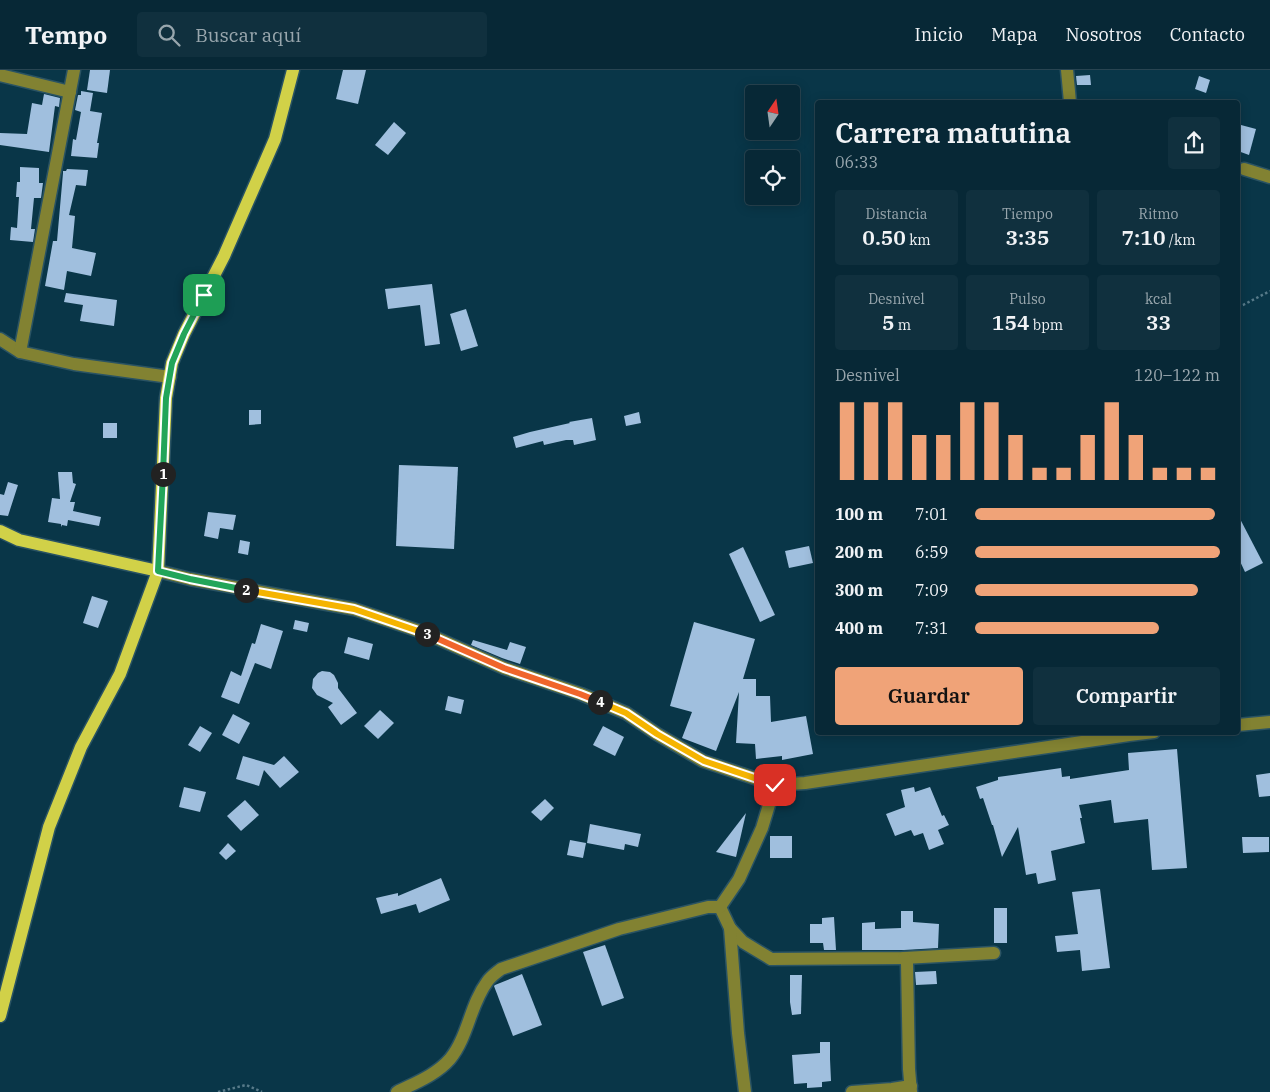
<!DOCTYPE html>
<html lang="es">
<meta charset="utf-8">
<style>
body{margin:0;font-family:"IBM Plex Serif",serif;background:#10303e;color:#f1f3f6;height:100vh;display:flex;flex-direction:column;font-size:19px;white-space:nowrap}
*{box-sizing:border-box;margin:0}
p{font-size:16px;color:#98a6ad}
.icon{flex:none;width:28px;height:28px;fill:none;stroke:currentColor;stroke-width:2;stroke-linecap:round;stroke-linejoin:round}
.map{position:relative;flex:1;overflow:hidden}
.side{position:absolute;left:815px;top:30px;width:425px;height:635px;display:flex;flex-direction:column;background:#072836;border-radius:5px;box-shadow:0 2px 12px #0003,0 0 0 1px #284451}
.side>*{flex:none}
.needle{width:32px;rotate:13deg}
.tools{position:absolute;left:745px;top:15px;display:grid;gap:10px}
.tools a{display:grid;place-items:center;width:55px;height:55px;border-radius:5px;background:#072836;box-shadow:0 2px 12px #0003,0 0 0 1px #284451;font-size:25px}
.pin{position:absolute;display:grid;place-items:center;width:42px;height:42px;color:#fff;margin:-21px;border-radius:10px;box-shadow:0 2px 8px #0006}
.km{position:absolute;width:25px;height:25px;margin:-12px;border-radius:50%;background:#222;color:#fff;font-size:14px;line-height:25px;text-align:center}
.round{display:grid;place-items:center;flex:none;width:52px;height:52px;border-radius:5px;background:#10303e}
.head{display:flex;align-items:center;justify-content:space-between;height:85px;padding:0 20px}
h1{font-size:28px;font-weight:600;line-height:38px}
.stats{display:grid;grid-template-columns:repeat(3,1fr);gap:8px;height:85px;padding:5px 20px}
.stats div{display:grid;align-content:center;border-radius:5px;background:#10303e;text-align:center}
.stats b{font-size:21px;font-weight:600}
.stats small{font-size:14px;font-weight:400}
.stats p{font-size:14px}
.chart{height:140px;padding:10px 20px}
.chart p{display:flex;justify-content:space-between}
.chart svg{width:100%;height:90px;margin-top:5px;stroke:#f0a378;stroke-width:6}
.button{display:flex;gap:10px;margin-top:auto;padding:10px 20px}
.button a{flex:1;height:58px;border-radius:5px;background:#f0a378;color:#111;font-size:20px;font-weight:600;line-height:58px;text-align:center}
.button a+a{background:#10303e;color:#f1f3f6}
ul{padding:0 20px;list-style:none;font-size:16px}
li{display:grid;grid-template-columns:80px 60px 1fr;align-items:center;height:38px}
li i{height:12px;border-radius:6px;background:#f0a378}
header{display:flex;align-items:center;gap:30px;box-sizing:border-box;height:70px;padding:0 25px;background:#072836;border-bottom:1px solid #284451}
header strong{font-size:24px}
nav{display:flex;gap:28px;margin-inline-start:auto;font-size:18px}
.search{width:350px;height:45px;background:#10303e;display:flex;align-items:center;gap:12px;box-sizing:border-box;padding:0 18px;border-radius:5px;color:#98a6ad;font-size:19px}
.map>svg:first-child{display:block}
</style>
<header>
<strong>Tempo</strong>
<div class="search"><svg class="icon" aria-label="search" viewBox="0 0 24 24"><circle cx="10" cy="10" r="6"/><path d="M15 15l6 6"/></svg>Buscar aquí</div>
<nav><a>Inicio</a><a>Mapa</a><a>Nosotros</a><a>Contacto</a></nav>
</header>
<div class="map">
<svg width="1270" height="1022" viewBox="0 0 1270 1022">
<rect width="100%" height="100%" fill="#093648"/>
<g fill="#a0bfde">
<polygon points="90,0 110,0 107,23 87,20"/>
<polygon points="343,0 366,0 358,34 336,29"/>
<polygon points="1090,5 1091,15 1077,15 1076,6"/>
<polygon points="1199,6 1210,10 1206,23 1195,19"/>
<polygon points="81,21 93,23 90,41 102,43 97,73 99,73 97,88 71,86 73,69 76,70 81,42 75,40 78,25 81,25"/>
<polygon points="44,24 60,28 59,37 55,36 49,82 0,75 0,63 27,64 32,33 42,35"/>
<polygon points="394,52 406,63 388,85 375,75"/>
<polygon points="1241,55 1256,59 1249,85 1238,81 1238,68"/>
<polygon points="20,97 39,98 39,113 43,113 41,128 34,128 31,159 35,159 33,172 10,170 11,157 17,158 19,127 16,127 17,112 20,112"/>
<polygon points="67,99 88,100 86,116 76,115 69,145 75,146 72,178 96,183 91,206 67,201 64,220 45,216 53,171 57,171 63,103 63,101 66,101"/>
<polygon points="432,214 440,274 425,276 420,235 388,239 385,219"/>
<polygon points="66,223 117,230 114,256 80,251 83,235 64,232"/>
<polygon points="466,239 478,276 461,281 450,244"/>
<polygon points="249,340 261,340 261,354 249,355"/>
<polygon points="639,342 641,353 626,356 624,346"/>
<polygon points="592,348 596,370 574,375 573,370 566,370 544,375 543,371 516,378 513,367 530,362 570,353 569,352"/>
<rect x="103" y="353" width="14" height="15"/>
<polygon points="399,395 458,397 454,479 396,476"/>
<polygon points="58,402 72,402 73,413 76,414 70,432 75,432 73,441 101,447 99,456 68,450 67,456 62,455 61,457 61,454 48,452 52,428 60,429"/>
<polygon points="8,412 18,415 8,446 0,445 0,424 4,425"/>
<polygon points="208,442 236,445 233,460 220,458 218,469 204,466"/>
<polygon points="1238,445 1263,493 1245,502 1238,487"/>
<polygon points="240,470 250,472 248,485 238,483"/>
<polygon points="809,476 813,493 789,498 785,481"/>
<polygon points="743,477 775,545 760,552 729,484"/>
<polygon points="92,526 108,531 98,558 83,553"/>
<polygon points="295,550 309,553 307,562 293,559"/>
<polygon points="694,552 755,569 743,609 756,609 756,626 770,626 771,652 806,646 813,684 782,690 782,686 756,689 755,674 736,673 739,622 716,681 682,668 692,642 670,636"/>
<polygon points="261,554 283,561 271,599 255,593 239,634 221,627 231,601 241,606 252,573 255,574"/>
<polygon points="348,567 373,574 369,590 344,583"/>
<polygon points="473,570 507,580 510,572 526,577 520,594 502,588 471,575"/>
<polygon points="322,601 330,602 334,605 338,613 338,618 357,643 341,655 328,637 333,633 317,625 312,618 313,609 318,603"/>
<polygon points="448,626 464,630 461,644 445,640"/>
<polygon points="380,640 394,653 378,669 364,656"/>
<polygon points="233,644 250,653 239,674 222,665"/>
<polygon points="200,656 212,663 200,682 188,675"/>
<polygon points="603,656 624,667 615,686 593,675"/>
<polygon points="1177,679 1187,798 1152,800 1148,749 1114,753 1111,730 1079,735 1082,748 1080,748 1085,773 1051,781 1056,810 1038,814 1036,803 1026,805 1018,757 1002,787 993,755 992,755 983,728 980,729 976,717 998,710 998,707 1061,698 1062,707 1070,706 1070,709 1129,700 1128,683"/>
<polygon points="243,686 274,695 284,686 299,702 280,718 264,700 259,716 236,709"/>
<polygon points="1270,703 1270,726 1259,727 1256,705"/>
<polygon points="184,717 206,722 200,742 179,737"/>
<polygon points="914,717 915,722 930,717 942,746 944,745 949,755 938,760 944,774 929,780 923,763 914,766 911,760 895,766 886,744 905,737 901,720"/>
<polygon points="545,729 554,738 541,751 531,742"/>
<polygon points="245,730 259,745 241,761 227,746"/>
<polygon points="746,743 736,787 716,782"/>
<polygon points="590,754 641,764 638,777 625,774 624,780 587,773"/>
<rect x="770" y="766" width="22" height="22"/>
<polygon points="1242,767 1269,767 1269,782 1243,783"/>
<polygon points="570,770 586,773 583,788 567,785"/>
<polygon points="228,773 236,781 226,790 219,783"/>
<polygon points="441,808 450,830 419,843 416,834 381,844 376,828 398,823 398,826"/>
<polygon points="1100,819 1110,898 1082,901 1080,880 1057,882 1055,866 1078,864 1072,822"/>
<rect x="994" y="838" width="13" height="35"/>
<polygon points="901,841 913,841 913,852 939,854 938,878 904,880 862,880 862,853 875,852 875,859 901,858"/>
<polygon points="834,847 836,880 824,880 823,873 810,873 810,854 822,854 822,848"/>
<polygon points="605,875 624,928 602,936 583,882"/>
<polygon points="936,901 937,914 916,915 915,902"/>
<polygon points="522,904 542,955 513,966 494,916 495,915"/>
<polygon points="790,905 802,905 801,944 792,945 790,932"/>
<polygon points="820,972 830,972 830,989 831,1011 822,1012 822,1017 807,1018 807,1013 794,1014 792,985 820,983"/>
</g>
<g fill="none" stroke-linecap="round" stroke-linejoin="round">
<g stroke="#2a5363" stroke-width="15">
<g id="minor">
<polyline points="1067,0 1070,32"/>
<polyline points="0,5 70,22"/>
<polyline points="1244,99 1270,107"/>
<polyline points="0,269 20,282 74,294 170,307"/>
<polyline points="20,282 74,0"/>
<polyline points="158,501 190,509 354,539 425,563 504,598 581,624 626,643 657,664 703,691 775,715 805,713 1129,665 1154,662"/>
<polyline points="1238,655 1270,652"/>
<polyline points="720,837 730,858 743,872 771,889 904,888 994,883"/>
<polyline points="730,858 738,963 745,1022"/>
<polyline points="904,888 907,893 909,999 911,1022"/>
<path d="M397,1022C415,1013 436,1005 450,989C468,967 470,935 487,912C490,907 496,903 501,899L619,859L708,837H720L739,809L762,758L775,715"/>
<polyline points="852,1022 892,1019 911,1016"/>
</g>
</g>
<g stroke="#2a5363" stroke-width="15">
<g id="major">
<polyline points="0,461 19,470 158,501"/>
<polyline points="0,946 49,757 81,677 120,604 158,501 166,328 172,293 184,264 224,186 275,69 293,0"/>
</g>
</g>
<g stroke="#577a89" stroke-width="2.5" stroke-dasharray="2.5 2.5" stroke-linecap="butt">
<polyline points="1238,236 1243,235 1270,221"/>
<polyline points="218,1022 246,1015 262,1022"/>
</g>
<use href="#minor" stroke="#828232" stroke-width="12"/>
<use href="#major" stroke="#d1d148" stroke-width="12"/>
</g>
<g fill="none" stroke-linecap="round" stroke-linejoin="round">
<g stroke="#fff" stroke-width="10">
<polyline id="split-1" points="163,404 166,328 172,293 184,264 204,225"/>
</g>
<g stroke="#fff" stroke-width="10">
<polyline id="split-2" points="163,404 158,501 190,509 246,520"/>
</g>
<g stroke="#fff" stroke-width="10">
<polyline id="split-3" points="246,520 354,539 427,564"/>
</g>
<g stroke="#fff" stroke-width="10">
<polyline id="split-4" points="427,564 504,598 580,624 600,632"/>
</g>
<g stroke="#fff" stroke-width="10">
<polyline id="split-5" points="600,632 626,643 657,664 704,691 775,715"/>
</g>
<use href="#split-1" stroke="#22a559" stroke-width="6"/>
<use href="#split-2" stroke="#22a559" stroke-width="6"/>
<use href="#split-3" stroke="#f5b400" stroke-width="6"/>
<use href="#split-4" stroke="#f0652b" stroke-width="6"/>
<use href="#split-5" stroke="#f5b400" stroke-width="6"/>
</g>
</svg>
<div class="tools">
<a><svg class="needle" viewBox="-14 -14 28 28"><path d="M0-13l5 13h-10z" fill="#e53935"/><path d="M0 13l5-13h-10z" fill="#98a6ad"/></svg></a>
<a><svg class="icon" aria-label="locate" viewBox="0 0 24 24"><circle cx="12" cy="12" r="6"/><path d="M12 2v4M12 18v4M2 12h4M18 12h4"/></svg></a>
</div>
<div class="pin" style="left:204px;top:225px;background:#1e9e55"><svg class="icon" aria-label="arrive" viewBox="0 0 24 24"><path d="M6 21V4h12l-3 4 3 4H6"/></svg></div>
<div class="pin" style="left:775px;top:715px;background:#d93025"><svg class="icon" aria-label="check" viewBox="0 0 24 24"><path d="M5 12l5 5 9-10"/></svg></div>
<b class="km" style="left:163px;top:404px">1</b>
<b class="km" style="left:246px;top:520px">2</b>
<b class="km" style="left:427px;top:564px">3</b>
<b class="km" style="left:600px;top:632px">4</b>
<section class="side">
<div class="head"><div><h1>Carrera matutina</h1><p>06:33</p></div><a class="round"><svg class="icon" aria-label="share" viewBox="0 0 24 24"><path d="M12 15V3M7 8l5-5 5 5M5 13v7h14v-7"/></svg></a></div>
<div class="stats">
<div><p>Distancia</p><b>0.50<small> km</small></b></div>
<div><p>Tiempo</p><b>3:35</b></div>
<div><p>Ritmo</p><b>7:10<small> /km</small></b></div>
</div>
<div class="stats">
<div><p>Desnivel</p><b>5<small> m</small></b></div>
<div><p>Pulso</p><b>154<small> bpm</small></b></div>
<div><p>kcal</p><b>33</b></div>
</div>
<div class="chart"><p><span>Desnivel</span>120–122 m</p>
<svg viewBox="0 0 160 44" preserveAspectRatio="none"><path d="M5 44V6M15 44V6M25 44V6M35 44V22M45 44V22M55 44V6M65 44V6M75 44V22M85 44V38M95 44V38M105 44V22M115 44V6M125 44V22M135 44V38M145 44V38M155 44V38"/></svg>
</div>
<ul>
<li><b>100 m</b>7:01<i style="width:98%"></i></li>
<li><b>200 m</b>6:59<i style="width:100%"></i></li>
<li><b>300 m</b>7:09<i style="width:91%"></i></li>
<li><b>400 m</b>7:31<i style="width:75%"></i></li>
</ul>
<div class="button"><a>Guardar</a><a>Compartir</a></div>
</section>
</div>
